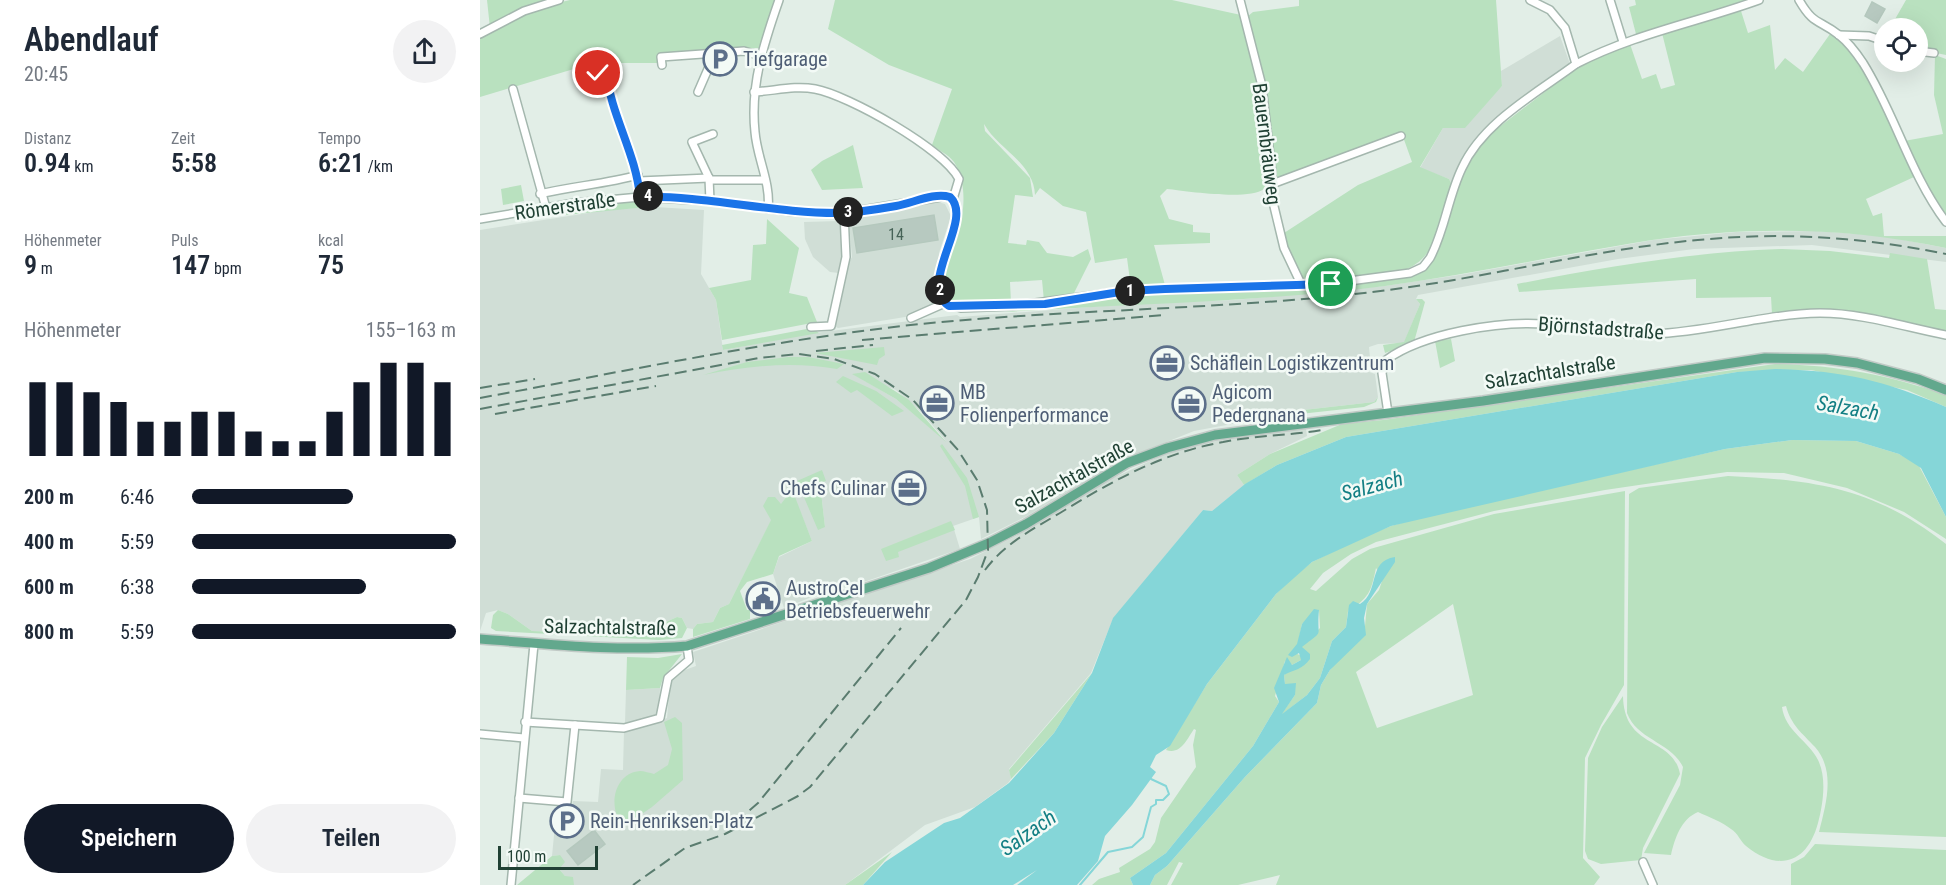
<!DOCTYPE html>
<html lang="de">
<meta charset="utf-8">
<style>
body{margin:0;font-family:"Roboto Condensed",sans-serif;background:#f2f2f3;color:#1f2937;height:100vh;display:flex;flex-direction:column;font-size:22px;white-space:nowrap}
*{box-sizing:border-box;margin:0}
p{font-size:20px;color:#747a83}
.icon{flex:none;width:33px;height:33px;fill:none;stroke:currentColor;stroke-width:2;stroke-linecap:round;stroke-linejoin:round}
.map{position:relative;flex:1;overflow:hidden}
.sheet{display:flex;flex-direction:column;background:#fff;width:480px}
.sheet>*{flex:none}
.fabs{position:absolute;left:1394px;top:18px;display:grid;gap:12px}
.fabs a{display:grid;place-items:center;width:54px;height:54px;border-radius:50%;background:#fff;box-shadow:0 6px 24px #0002;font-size:30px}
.scale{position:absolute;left:18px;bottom:15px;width:100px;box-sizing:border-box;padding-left:6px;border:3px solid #204134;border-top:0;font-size:16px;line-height:21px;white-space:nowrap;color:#204134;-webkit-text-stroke:4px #f3faf6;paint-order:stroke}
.pin{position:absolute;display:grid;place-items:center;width:51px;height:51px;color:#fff;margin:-26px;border:3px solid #fff;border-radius:50%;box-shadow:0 2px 6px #0007}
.km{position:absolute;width:30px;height:30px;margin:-15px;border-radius:50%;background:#222;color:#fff;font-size:16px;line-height:30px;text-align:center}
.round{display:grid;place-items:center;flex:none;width:63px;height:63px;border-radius:32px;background:#f2f2f3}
.headline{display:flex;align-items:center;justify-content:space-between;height:102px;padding:0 24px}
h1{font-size:33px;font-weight:600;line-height:45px}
.stats{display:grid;grid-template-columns:repeat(3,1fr);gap:9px;height:102px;padding:6px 24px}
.stats div{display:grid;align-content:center}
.stats b{font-size:26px;font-weight:600}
.stats small{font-size:16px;font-weight:400}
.stats p{font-size:16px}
.chart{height:168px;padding:12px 24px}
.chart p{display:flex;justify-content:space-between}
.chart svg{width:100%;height:108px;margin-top:6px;stroke:#111827;stroke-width:6}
.cta{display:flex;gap:12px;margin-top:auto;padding:12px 24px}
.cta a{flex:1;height:69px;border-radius:36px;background:#111827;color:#fff;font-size:24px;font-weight:600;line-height:69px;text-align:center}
.cta a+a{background:#f2f2f3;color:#1f2937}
ul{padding:0 24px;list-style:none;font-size:20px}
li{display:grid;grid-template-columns:96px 72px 1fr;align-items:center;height:45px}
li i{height:15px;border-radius:8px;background:#111827}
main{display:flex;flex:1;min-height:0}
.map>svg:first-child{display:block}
</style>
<main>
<section class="sheet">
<div class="headline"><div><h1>Abendlauf</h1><p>20:45</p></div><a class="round"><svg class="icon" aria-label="share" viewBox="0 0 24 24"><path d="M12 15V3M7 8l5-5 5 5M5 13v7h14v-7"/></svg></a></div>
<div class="stats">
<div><p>Distanz</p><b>0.94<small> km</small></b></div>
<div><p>Zeit</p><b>5:58</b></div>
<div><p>Tempo</p><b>6:21<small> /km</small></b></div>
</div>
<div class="stats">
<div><p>Höhenmeter</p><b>9<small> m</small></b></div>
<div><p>Puls</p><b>147<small> bpm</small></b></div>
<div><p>kcal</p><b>75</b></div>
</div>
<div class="chart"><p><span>Höhenmeter</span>155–163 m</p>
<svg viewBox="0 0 160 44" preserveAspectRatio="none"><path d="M5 44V14M15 44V14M25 44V18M35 44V22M45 44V30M55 44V30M65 44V26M75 44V26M85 44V34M95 44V38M105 44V38M115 44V26M125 44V14M135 44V6M145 44V6M155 44V14"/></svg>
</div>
<ul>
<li><b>200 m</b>6:46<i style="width:61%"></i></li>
<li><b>400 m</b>5:59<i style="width:100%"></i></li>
<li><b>600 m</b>6:38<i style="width:66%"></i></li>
<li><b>800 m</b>5:59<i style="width:100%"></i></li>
</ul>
<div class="cta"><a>Speichern</a><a>Teilen</a></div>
</section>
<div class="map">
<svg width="1466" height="885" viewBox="0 0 1466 885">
<rect width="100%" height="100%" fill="#e2eee7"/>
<g fill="#d0ded6" fill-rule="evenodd">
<polygon points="1080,36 1090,64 1033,106 1002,133 991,146 971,183 969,179 940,168 963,128 1005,102 1022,86 1021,71"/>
<polygon points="458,202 465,204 471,216 459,253 455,307 431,316 358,328 353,325 363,273 372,257 369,222 372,219"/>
<path d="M175,207L224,210L221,274L236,300L243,350L327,334L477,315L480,317L662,303L754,300L904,286L979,275L1173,240L1256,232L1338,231L1404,236L1466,248V262L1332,245L1214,249L1138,259L938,295L936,299L940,304L924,343L898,344L889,347L890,358L882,362L883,370L895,374L898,397L894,402L797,413L784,418L714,431L639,461L547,516L501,539L499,517L473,526L480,549L375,585L347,591L304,608L293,574L299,557L332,541L311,489L301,505L284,506L292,519L249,604L240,608L233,622L217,624L213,629L207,628L202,618L197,617L157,635L52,631L28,614L18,610L6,613L0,631V230L134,209ZM373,374L416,390L441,412L466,441L416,399ZM317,482L340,483L345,527Z"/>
<polygon points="360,221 362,266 359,273 350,272 333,257 325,239 324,222"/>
<polygon points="826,429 827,436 790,454 757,475 764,485 732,511 723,510 633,619 611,673 529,769 531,779 528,783 495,807 445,825 365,885 78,885 85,876 79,869 80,855 72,856 77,804 92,805 93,801 118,802 121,769 143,770 144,731 187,718 190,683 199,672 216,666 213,652 490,559 536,536 618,485 683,455 720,444 779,433"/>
<polygon points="180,688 179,712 176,716 145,723 146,690"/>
</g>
<g fill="#b9e1bf" fill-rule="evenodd">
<polygon points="7,0 71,0 10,28"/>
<polygon points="90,0 295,0 279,48 177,54 177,63 125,63 97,68 0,97 0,37 56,8"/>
<path d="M355,0H692L761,15L779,85L791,177C789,181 788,186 784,189C768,201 707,191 687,189L680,196L689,219L713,225V232L730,233V243L674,245L685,285L651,288L647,258L615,263L606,212L583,206L560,188L555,195C554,163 518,149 504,124L505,131L550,178L553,197L535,195L528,243L546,245L547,240L559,242L567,253L593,257L608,249L611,259L593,295L564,301L562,280L530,282L531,303H473C447,285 478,238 482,216C485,198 484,177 474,162C469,155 458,150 452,145L472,89L409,65L348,29Z"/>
<path d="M819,0H1016L1022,86L985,128H963L940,167L969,179L971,183C960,218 960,258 922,271L829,282C813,276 808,248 804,233L878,185L932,162L922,134L796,181L785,94L768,16L773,12L819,6Z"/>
<polygon points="1155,0 1267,0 1267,1 1156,34 1149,7 1156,5"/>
<polygon points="1426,0 1466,0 1466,55 1437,49 1437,28 1410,28"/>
<path d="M1261,11L1268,33L1290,25L1295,70L1305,58L1323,72L1350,34C1394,61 1416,131 1434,177L1386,199L1393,216L1402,213L1404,236H1466V248C1370,227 1269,226 1172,240C1083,254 994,274 905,286C779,302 651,304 525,312L667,294L843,288L938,274L955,257L967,214L982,176L1000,145L1014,131L1088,74L1129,51L1150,44L1162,79L1176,74L1181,89L1195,85L1182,33Z"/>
<polygon points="1455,55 1466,59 1466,218 1455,204 1424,141 1463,134 1454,95"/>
<polygon points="373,145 383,188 342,190 331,170 342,161"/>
<polygon points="41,185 44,201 23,205 21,189"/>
<polygon points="165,200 167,207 86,215 89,207"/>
<polygon points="287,219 319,248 309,293 327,297 337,322 242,340 236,300 229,288 271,280 273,245 286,244"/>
<path d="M1302,249L1350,251L1409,258L1410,253L1447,259L1455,309L1466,310V333L1336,311L1292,314L1291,297L1216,298V279L1039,292L1037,284C1125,267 1212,252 1302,249Z"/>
<polygon points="936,299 942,299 945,302 934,342 905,353 903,345 924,342 940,304"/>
<polygon points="332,328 339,333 243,350 242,345"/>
<polygon points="971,339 975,361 960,368 955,341"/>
<polygon points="404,347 405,355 399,359 397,365 335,353"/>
<path d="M308,357H328L364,364L357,369C312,361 268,366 223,375L267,362Z"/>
<path d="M1295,364C1355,365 1409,375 1466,395V407L1427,390L1331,370L1257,372L866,437L797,465L764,485L757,475L790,454L862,424L903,420Z"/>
<polygon points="385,372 429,400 466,442 416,399 372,374"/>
<polygon points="363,376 396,391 424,411 412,416 377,390 371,393 356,382"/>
<polygon points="898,397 896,402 884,407 784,418 797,413 894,402"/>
<path d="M1312,440L1376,441L1419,454L1438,464L1466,517V539L1424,512L1367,488L1304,473L1247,472L1125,490L1014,511L896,542L871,554L843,573L830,589L836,591L872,559L890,549L1014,514L1145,491L1144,685L1121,725L1105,758L1103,858L1120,877L1114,885H796L800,875L758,885H691L703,863L699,862L687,885H670L675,875L687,866L765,777L837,703L841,685L850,670L885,626L887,604L899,590L903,578L896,568C891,592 889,598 868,611L866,627L852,641L840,678L827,695L800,716L815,695L808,684H805L804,675L829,654L821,647L840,628L839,610L822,624L816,653L821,656V660L812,665L805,661L795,696L799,702L773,746L686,853L650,878L653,885H612L619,879L640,872L639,868L670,849L675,842L681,818L716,767L713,745L716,730L714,729C707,739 701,755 686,750L727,684L796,594L812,578L832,562L876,540L911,526L949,515L1245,449ZM973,604L993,695L897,728L876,672Z"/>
<polygon points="462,444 487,478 499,517 493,519 485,486 460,446"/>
<polygon points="342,470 346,481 340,483 345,527 338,530 317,481"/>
<path d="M1248,476C1334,480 1395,488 1466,544V837L1339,832C1346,804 1356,771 1335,747C1322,733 1311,725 1306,706L1302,707C1305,731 1328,740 1338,760C1347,778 1343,804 1338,823C1327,864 1298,872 1266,846C1260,841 1258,833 1251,829C1242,822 1229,817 1218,812C1201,819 1195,838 1191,855L1164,853L1200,785L1203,767C1191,742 1157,740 1147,713L1149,494L1159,488Z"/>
<polygon points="312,489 332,541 299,556 293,574 267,582 260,591 267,610 270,610 270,619 213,637 213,629 217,624 233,622 240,608 249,604 291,520 283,506 288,497 295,497 301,504"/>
<polygon points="471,521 475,530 418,552 419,557 406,561 401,549"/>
<polygon points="18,610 28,614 52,631 157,635 197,617 202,618 207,628 202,638 179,640 16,631 11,628 13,615"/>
<polygon points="202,654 183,678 180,688 146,690 147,657 178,658"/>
<polygon points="612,673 574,733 531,779 529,770"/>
<path d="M1143,696C1144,750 1193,736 1200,774L1163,848L1161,860L1121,864L1108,859L1105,851L1108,758L1122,727Z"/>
<path d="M195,717L202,723L203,780L172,807L144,826C127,810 133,773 160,771C164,771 170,773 174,774L188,765L192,749L184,722Z"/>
<polygon points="1335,844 1466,850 1466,885 1311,885 1311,864 1324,857"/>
<polygon points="412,852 383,885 365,885"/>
<polygon points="80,855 85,862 79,869 85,876 93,877 94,885 37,885 72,856"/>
</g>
<g fill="#85d6d8">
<path d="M1295,369C1365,371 1402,380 1466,407V517L1441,468L1419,454L1376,441L1312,440L1245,449L911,526L832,562L796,594L727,684L690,746L676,755L670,767L676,772L652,805L625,836L618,861L597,885H537L557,870L533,885H383L405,862L464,823L480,818L529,783L574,733L612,673L633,618L723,510L732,511L765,484L797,465L866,437L1257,372Z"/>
<path d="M915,557V562L887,604L884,618L886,635L850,670L841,685L837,703L765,777L687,866L675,875L670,885H653L650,878L686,853L773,746L799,702L794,688L807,657L812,665L821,660L819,653L812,657L808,655L817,644L822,624L834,609L839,610C836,640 846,628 822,647L830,654V659C822,670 815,669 804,675L805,684L816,683L815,695L802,714L827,695L840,678L852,641L866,627L869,605L873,601L880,604C900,592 887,561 915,557Z"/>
</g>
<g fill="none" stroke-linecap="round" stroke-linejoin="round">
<polyline stroke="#85d6d8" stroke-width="2" points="600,885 628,852 652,847 663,837 671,807 676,804 676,800 683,800 689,794 686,786 671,779"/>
</g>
<g fill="#b7c9c0" stroke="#b4c8bd" stroke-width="1.5">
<polygon points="1392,2 1405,9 1397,23 1385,16"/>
<polygon points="454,215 458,240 377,253 373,228"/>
<polygon points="114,830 125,844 98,865 87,851"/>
</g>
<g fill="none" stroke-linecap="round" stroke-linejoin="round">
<g stroke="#a4b7ae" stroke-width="10">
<g id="minor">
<polyline points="760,0 782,86 792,173 792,198 804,248 822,286"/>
<polyline points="1050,0 1070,10 1085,28 1096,64"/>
<polyline points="1130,0 1143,42"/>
<path d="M1319,0C1334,26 1339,19 1359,35C1368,42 1377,54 1383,63C1415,114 1430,174 1466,222"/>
<polyline points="0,34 44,11 79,0"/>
<polyline points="1359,35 1389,36 1404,41"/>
<polyline points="1437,51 1454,53"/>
<polyline points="182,65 181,57 264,51 280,56"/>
<path d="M126,71C131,116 156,153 160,197"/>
<polyline points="99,77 132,70"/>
<polyline points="33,89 66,208"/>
<polyline points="218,92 235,53"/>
<path d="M274,92C294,91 315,85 335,89C368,95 464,149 479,179L473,199"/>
<polyline points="230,180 285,180"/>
<polyline points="159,181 229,178"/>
<polyline points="792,184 921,136"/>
<path d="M60,194C93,186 126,184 158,175"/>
<polyline points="230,201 229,178 212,142 233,134"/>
<path d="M288,209C291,183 277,158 275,132C270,85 284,43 299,0"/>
<path d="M0,219L95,203L160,197L230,201L314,212L364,213L467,196C498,210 441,276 465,303"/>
<path d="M465,303L481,308L532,306L646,291L839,285L930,273L943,267L950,258C965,230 968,197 982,168C1003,122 1057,93 1096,64C1154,34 1218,22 1279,0"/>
<polyline points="431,318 465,303"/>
<polyline points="331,327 351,326 366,257 364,213"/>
<path d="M908,413L902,373L906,360C943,333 1019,321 1064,324C1101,326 1136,336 1173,334C1229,332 1284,314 1340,313C1382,313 1425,327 1466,335"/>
<polyline points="45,722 144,728 180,718 188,678 209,660 207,646"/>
<polyline points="0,734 44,738"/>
<polyline points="39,798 87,802 95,725"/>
<polyline points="1163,862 1173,885"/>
<polyline points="31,885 54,644"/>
</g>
</g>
<g stroke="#c1cac6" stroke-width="12">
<path id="major" d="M0,639C68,644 138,652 207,646L449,568L509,543L546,524L647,463L687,448L735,435L1003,401L1285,358L1345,359L1377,363L1438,379L1466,390"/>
</g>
<use href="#minor" stroke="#fff" stroke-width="7"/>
<use href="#major" stroke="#62a88d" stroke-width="9"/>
<g stroke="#5a7c6f" stroke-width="2" stroke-dasharray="12 6" stroke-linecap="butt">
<polyline points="382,340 684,315"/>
<polyline points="336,351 393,345"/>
<polyline points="0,388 55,379"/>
<path d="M0,398C146,371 292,340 440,324C590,309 742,310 892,292C1005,279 1116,248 1229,239C1309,232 1388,238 1466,254"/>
<polyline points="0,409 279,358 319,354 354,359 395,374 433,400 478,450 497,480 507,510 508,550 498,577 486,600 330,787 318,796 245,834 205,848 153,885"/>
<polyline points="15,414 176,386"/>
<path d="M505,570C524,544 553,529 580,513C632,481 682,453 743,442C776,435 809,436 842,430"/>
<polyline points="256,822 278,803 421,628"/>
</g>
</g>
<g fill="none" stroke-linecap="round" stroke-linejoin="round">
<g stroke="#fff" stroke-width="12">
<path id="route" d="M118,73L126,71C131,116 156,153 160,197C228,195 294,214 362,213C379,212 399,209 416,206C433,203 454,192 470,197C495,220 436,283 469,306L565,304L646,291L685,289L851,284"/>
</g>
<use href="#route" stroke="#1a73e8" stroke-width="8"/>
</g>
<defs>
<g id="parking-ring" transform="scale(1.725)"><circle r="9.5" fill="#f3faf6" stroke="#5c6f8a" stroke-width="1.5"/><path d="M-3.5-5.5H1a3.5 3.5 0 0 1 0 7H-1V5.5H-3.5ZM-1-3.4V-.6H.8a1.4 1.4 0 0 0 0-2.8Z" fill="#5c6f8a"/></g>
<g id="office-ring" transform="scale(1.725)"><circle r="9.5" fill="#f3faf6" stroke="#5c6f8a" stroke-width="1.5"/><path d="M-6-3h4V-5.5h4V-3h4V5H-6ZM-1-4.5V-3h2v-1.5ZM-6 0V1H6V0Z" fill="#5c6f8a"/></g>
<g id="civic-ring" transform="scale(1.725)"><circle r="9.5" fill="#f3faf6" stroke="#5c6f8a" stroke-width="1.5"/><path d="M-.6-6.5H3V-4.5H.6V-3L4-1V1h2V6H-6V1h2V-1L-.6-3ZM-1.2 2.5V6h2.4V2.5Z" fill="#5c6f8a"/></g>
</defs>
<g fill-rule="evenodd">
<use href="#parking-ring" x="240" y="59"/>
<use href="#office-ring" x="687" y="363"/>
<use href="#office-ring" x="457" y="403"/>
<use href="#office-ring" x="709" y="404"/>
<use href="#office-ring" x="429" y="488"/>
<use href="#civic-ring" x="283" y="599"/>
<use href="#parking-ring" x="87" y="821"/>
</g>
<g text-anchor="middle" stroke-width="5" stroke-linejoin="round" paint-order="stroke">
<g font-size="16" fill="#466357">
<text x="416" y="240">14</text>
</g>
<g font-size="20" fill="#4e5e75" stroke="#f3faf6" text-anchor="start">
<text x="263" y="66">Tiefgarage</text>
<text x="710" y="370">Schäflein Logistikzentrum</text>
<text x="480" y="399">MB<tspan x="480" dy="23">Folienperformance</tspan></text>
<text x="732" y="399">Agicom<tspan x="732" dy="23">Pedergnana</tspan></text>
<text x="406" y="495" text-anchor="end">Chefs Culinar</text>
<text x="306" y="595">AustroCel<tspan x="306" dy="23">Betriebsfeuerwehr</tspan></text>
<text x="110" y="828">Rein-Henriksen-Platz</text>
</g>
<g font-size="20" fill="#204134" stroke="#f3faf6">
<text transform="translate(787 144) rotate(83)" y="7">Bauernbräuweg</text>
<text transform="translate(85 206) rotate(-8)" y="7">Römerstraße</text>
<text transform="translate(1121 328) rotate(4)" y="7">Björnstadstraße</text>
<text transform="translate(1070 372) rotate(-9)" y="7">Salzachtalstraße</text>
<text transform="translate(594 476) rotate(-29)" y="7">Salzachtalstraße</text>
<text transform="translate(130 627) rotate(1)" y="7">Salzachtalstraße</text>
</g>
<g font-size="21" font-style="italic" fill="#137f84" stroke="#f3faf6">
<text transform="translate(1368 408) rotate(10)" y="7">Salzach</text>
<text transform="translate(892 486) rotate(-15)" y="7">Salzach</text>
<text transform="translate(548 833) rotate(-35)" y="7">Salzach</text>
</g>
</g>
</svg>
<div class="fabs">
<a><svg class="icon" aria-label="locate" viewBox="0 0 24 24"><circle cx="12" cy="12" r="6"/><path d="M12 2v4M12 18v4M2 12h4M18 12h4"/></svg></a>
</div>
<div class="scale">100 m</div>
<div class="pin" style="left:851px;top:284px;background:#1e9e55"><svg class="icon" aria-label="arrive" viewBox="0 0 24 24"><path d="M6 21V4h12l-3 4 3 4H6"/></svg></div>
<div class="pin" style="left:118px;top:73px;background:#d93025"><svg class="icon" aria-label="check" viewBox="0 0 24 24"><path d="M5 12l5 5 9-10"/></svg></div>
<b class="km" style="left:650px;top:291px">1</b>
<b class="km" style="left:460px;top:290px">2</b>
<b class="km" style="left:368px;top:212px">3</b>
<b class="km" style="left:168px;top:196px">4</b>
</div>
</main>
